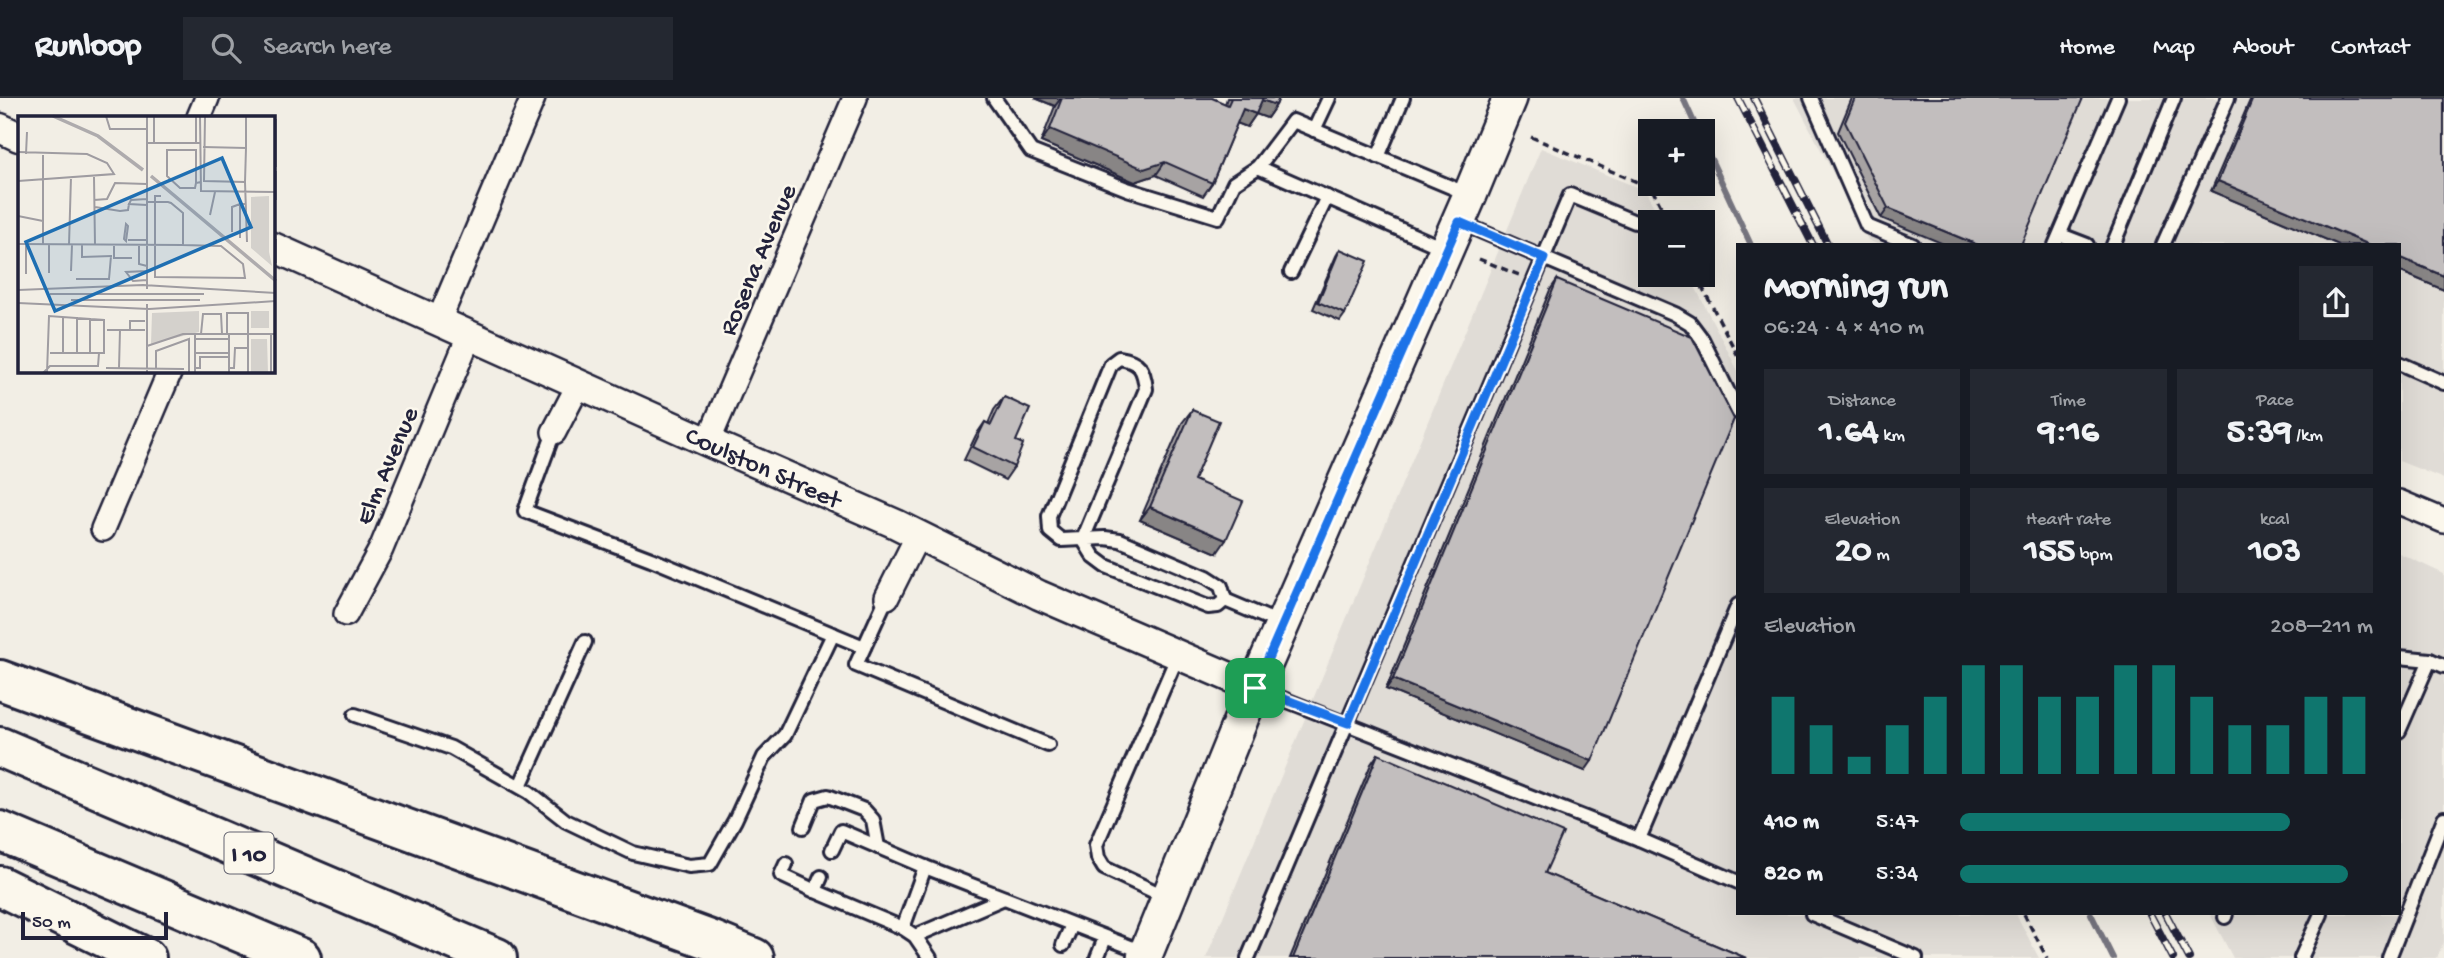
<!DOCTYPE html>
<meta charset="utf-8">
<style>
body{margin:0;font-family:"Gochi Hand",sans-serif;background:#242831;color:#f1f3f6;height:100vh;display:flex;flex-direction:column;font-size:26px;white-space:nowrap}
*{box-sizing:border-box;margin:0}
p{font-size:23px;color:#9ea1a6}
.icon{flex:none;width:38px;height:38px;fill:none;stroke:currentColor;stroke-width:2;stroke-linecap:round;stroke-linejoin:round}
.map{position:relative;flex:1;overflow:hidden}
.details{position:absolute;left:1736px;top:145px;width:665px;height:672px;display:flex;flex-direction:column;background:#171b24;border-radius:0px;box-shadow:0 7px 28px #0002}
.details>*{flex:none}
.buttons{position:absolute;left:1638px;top:21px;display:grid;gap:14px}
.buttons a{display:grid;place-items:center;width:77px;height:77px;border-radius:0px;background:#171b24;box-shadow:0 7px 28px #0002;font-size:35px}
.scale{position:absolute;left:21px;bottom:18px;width:147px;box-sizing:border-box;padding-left:7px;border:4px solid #22223b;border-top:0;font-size:19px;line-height:24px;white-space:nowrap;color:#22223b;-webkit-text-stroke:5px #fbf7ec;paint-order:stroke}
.pin{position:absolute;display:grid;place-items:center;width:60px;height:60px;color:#fff;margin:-30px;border-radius:14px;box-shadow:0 4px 10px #0006}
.round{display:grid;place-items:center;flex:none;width:74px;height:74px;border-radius:0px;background:#242831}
.headline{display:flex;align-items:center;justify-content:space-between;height:119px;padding:0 28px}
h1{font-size:38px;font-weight:800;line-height:52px}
.stats{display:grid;grid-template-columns:repeat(3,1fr);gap:10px;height:119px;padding:7px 28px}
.stats div{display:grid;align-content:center;border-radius:0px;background:#242831;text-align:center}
.stats b{font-size:35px;font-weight:800}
.stats small{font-size:19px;font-weight:400}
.stats p{font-size:19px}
.chart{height:196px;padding:14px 28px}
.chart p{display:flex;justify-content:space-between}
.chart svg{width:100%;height:126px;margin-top:7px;stroke:#0f766e;stroke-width:6}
ul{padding:0 28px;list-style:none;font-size:23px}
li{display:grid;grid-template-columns:112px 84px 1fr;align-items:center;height:52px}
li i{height:18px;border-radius:9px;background:#0f766e}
header{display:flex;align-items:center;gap:42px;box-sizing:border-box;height:98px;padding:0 35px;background:#171b24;border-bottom:2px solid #363941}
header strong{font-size:33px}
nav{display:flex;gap:38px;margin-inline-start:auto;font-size:24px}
.search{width:490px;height:63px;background:#242831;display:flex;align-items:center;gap:18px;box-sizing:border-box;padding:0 24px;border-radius:0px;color:#9ea1a6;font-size:26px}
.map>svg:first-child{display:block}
</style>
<header>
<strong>Runloop</strong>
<div class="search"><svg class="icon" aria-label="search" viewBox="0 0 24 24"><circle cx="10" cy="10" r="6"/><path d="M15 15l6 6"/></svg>Search here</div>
<nav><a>Home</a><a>Map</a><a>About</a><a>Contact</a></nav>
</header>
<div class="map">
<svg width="2444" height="860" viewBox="0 0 2444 860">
<rect width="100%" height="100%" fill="#f2eee5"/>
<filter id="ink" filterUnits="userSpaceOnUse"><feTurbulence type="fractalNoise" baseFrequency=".0143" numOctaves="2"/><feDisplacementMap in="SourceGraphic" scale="14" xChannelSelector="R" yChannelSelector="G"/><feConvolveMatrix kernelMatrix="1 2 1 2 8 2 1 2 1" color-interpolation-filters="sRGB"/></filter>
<g filter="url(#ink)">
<g fill="#e0dcd6">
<polygon points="1794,0 2444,0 2444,381 2399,363 2399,147 1879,147 1868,142"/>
<polygon points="1541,50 1641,91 1647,96 1662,124 1650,124 1650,177 1689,177 1738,273 1738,816 2016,816 2039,860 1206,860"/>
<polygon points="2399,455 2444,476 2444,844 2437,860 2233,860 2210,816 2399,816"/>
</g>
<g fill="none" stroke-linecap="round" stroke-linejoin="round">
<g stroke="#76747f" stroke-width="6">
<polyline points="1683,0 1698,33"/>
<polyline points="1703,44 1751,147"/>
<polyline points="2091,816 2113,860"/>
</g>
<g stroke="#22223b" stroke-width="18">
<g id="service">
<polyline points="994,0 1031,53 1127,91 1218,119 1234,85 1258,69"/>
<polyline points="1811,0 1867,128 1913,147"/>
<polyline points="1314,32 1329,0"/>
<polyline points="1378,59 1403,0"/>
<polyline points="1459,124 1675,216 1690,225 1702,241 1738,314"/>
<polyline points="2061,137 2087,147"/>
<polyline points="2055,147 2118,0"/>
<polyline points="2113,147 2174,0"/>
<polyline points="2163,147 2228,0"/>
<polyline points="1445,151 1258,69 1293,23 1470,97"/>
<polyline points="1291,174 1327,99"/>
<path d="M1119,260C1140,263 1144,271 1146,291L1083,441L1061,442L1050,433L1049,418L1111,266Z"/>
<polyline points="2399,265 2444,285"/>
<polyline points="554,334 525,413 651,461 864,549"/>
<polygon points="1105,440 1120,442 1207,479 1221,488 1225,502 1218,508 1208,509 1106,468 1094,459 1083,441"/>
<polyline points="887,499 856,567 1048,647"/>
<polyline points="1225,502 1282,526"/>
<polyline points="1738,507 1639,741 1738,784"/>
<polyline points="2399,559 2430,562"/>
<polyline points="1255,590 1639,741"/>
<polyline points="355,617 451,650 529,694 566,723 633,755 689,768 710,766 735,722 764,659 785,637 833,536"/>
<polyline points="2399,633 2430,562 2444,568"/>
<polyline points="520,688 585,544"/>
<polyline points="803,729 814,702 828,698 864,712 873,722 878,749"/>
<polyline points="832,752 841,733 925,769"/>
<polyline points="786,766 781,777 815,793"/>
<polyline points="821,779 815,793 903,830"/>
<polyline points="1166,799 1104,770 1098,760 1096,747 1178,557"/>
<polyline points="1812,816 1916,860"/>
<polyline points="2225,819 2226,816"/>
<polyline points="915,838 1004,800"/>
<polyline points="1063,847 1072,827"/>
<polyline points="930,860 915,838 903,830 925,769 1146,855"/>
<polyline points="1097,860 1105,840"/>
<polyline points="1248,860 1570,97 1635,124"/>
<polyline points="2301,860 2321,816"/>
<polyline points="2389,860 2444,720"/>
</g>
</g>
<g stroke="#22223b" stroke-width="28">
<g id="minor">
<polyline points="199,19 207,0"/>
<polyline points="439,222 533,0"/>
<polyline points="554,334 579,286"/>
<polyline points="708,344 855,0"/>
<polyline points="2399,404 2444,423"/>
<polyline points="103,431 170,273"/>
<polyline points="887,499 918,437"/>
<polyline points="346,516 381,451 470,236"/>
</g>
</g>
<g stroke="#22223b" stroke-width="33">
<g id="tertiary">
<polyline points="0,30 19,39"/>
<polyline points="273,149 708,344 896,426 1039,497 1255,590"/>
</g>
</g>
<g stroke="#22223b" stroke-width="38">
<polyline id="secondary" points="1144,860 1242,619 1470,97 1510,0"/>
</g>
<g stroke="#22223b" stroke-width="44">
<g id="motorway">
<polyline points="0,582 713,843 754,860"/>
<polyline points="0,649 497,860"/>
<polyline points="0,733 301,860"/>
<polyline points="0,788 146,860"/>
</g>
</g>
<g stroke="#22223b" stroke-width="3.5" stroke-dasharray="7 5" stroke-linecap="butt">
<polyline points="1531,39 1649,89 1653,93 1669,124"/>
<polyline points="1479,161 1519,177"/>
<polyline points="1696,177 1738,258"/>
<polyline points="2024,816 2047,860"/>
</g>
<use href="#service" stroke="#fbf7ec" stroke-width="12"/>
<use href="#minor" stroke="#fbf7ec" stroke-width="23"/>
<use href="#tertiary" stroke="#fbf7ec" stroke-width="28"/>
<use href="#secondary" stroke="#fbf7ec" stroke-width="33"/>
<use href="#motorway" stroke="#fbf7ec" stroke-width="38"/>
<g stroke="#22223b" stroke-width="8">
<g id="rail">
<polyline points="1738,0 1813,147"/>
<polyline points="1754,0 1828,147"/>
<polyline points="2150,816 2173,860"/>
<polyline points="2166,816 2189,860"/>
</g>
</g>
<use href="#rail" stroke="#fbf7ec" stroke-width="5" stroke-dasharray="16" stroke-linecap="butt"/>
</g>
<g fill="#a7a3a3" stroke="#22223b" stroke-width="2">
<polygon points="1035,0 1212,0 1225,6 1227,0 1279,0 1276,7 1267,20 1256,16 1247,29 1237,25 1212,85 1203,98 1156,77 1135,84 1041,44 1055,8"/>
<polygon points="1852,0 2083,0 1881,120 1838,34"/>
<polygon points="2251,0 2444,0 2444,192 2399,173 2399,147 2339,147 2211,93"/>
<polygon points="1340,151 1345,216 1340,223 1313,211 1336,158"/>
<polygon points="1557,182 1585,673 1386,591 1550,192"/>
<polygon points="1004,299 1016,343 1014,369 1005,382 964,362 976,337 985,324 988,326 994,312"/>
<polygon points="1192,312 1194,382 1217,455 1140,422 1182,325"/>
<polygon points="1378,656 1545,775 1746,860 1290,860 1371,666"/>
</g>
<g fill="#888585" stroke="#22223b" stroke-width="2">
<polygon points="1035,0 1061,0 1055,8"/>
<polygon points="1262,2 1276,7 1267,20 1253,15"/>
<polygon points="1243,11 1256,16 1247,29 1234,24"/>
<polygon points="1050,31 1165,64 1156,77 1135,84 1041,44"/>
<polygon points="2218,83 2370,147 2339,147 2211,93"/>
<polygon points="1888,110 1978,147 1946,147 1881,120"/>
<polygon points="2399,159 2444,178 2444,192 2399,173"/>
<polygon points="1150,409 1226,442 1217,455 1140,422"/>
<polygon points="1393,581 1592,663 1585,673 1386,591"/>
</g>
<g fill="#c2bebe" stroke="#22223b" stroke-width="2">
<polygon points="1062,0 1212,0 1228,7 1231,0 1279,0 1276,7 1262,2 1256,16 1243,11 1212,85 1165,64 1144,71 1050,31"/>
<polygon points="1855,0 2083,0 2021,147 1978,147 1888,110 1845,24"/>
<polygon points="2253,0 2444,0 2444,178 2399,159 2399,147 2370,147 2218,83"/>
<polygon points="1340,151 1368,163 1345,216 1318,204"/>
<polygon points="1557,182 1692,239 1734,321 1592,663 1393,581"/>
<polygon points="1004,299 1030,311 1016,343 1023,346 1014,369 973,349 985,324 991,327"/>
<polygon points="1192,312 1219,323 1194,382 1243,403 1226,442 1150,409"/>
<polygon points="1378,656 1563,735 1545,775 1746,860 1293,860"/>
</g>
</g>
<g fill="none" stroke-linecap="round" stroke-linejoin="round" filter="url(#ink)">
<g stroke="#fff" stroke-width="14">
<polygon id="route" points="1459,124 1544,160 1348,625 1255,590"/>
</g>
<use href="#route" stroke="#1a73e8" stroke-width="9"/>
</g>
<g text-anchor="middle" stroke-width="5" stroke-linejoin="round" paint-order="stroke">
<rect fill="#fbf7ec" stroke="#636270" stroke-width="2" x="224.5" y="734.5" width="49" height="41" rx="5"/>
<g font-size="24" font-weight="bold" fill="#22223b">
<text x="249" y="763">I 10</text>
</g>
<g font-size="26" fill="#22223b" stroke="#fbf7ec">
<text transform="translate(756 161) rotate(-67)" y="9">Rosena Avenue</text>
<text transform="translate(385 367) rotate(-67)" y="9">Elm Avenue</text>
<text transform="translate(764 368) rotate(24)" y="9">Coulston Street</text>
</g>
</g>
<g transform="translate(18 18)">
<rect width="257" height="257" fill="#f2eee5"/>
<path d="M251,80V136L254,150L233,132V81ZM181,195V216L133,228L134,197ZM233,195H251V212H233ZM233,223H249L250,257H233Z" fill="#d4d1cc"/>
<path fill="none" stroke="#aeabad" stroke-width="3.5" d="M35,0L80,20L125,54M133,60L258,165"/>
<path fill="none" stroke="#9f9ca1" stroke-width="2" d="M88,0L92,13H129M129,0V173M178,0V27M182,0L183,75L258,76M187,0L186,65L227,66L229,126M258,3V51M129,27H182M136,27V0M185,31L228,32V0M0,36L69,38L89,47L96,58L0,65M8,38L9,16M25,39V128M258,55V84M76,61L77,129M227,66L228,32M178,67L177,72H162L149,60V34H178V67L183,66M76,84L89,83L97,67L129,68M129,86H150L153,87L165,97V129L203,130L225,148L227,162L137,161V80H143M129,89L111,88L113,84L129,83M77,91L102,95L110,94L111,88M192,99L197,76M0,100L25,105M108,108L110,110L108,125L106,123ZM214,116V91L222,88M222,122V88H228M258,123V147M123,124H110H129M0,128L165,129M8,128V158M31,128V157M51,129L53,61M64,129V141L94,140M96,129V142H114M121,130V148L129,150M53,155L54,129M129,155L108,156L115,165L129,164M58,163H91L93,140M0,174L125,169L258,177M32,178H186M53,184H182M0,187L131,193L258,185M45,201V237M59,201V237M89,214H127M112,214V205H127M177,218V257M183,218L185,198H203L204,218M209,218V197H230V257M211,218V257M177,223H211M129,230L165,218H258M72,237V202M177,237H211M88,252L166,253M101,252L102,214M177,252H182V241H211M211,252H216L217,232H230M138,253V235L171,223V257M25,257L32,250H80L81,237M29,257L31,200L86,204V237H32M129,257V188M253,257V218"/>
<path fill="#1f6fb2" fill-opacity="0.15" stroke="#1f6fb2" stroke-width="3.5" d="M204,42L233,111L37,195L8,126Z"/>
<rect width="257" height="257" fill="none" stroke="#22223b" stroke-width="3.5"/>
</g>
</svg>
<div class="buttons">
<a>+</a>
<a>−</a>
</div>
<div class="scale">50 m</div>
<div class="pin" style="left:1255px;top:590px;background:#1e9e55"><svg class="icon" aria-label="arrive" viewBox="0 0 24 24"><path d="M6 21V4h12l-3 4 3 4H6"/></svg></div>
<section class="details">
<div class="headline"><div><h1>Morning run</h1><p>06:24 · 4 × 410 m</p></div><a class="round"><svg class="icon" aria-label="share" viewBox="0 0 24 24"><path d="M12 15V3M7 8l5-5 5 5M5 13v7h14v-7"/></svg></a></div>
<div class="stats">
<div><p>Distance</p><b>1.64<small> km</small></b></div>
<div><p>Time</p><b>9:16</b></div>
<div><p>Pace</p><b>5:39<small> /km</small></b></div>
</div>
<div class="stats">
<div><p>Elevation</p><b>20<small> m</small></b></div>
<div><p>Heart rate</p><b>155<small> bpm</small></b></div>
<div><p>kcal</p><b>103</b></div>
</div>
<div class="chart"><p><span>Elevation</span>208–211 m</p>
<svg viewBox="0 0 160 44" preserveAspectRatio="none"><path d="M5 44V17M15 44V27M25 44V38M35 44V27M45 44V17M55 44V6M65 44V6M75 44V17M85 44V17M95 44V6M105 44V6M115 44V17M125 44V27M135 44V27M145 44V17M155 44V17"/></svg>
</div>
<ul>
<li><b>410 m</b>5:47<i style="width:80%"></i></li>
<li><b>820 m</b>5:34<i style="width:94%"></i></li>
</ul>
</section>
</div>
